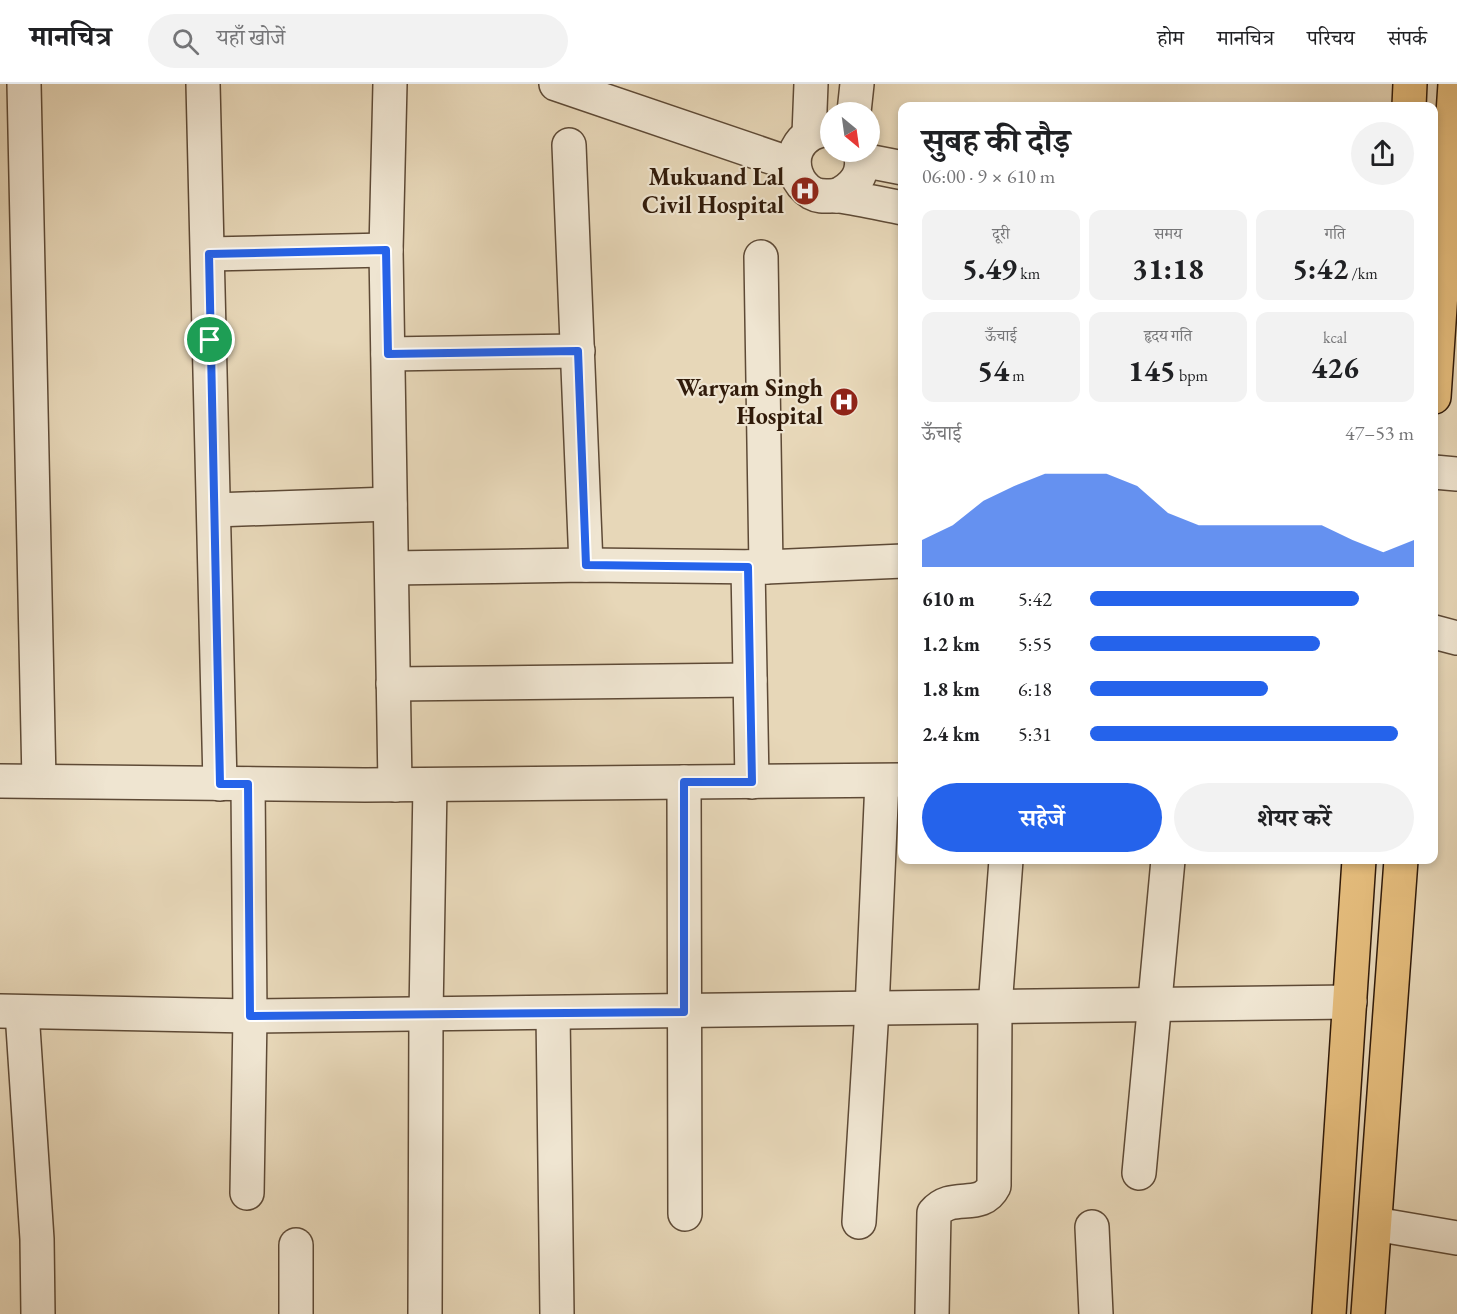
<!DOCTYPE html>
<html lang="hi">
<meta charset="utf-8">
<style>
body{margin:0;font-family:"EB Garamond","Noto Serif Devanagari",serif;background:#f2f2f2;color:#202124;height:100vh;display:flex;flex-direction:column;font-size:22px;white-space:nowrap}
*{box-sizing:border-box;margin:0}
p{font-size:20px;color:#757577}
.icon{flex:none;width:33px;height:33px;fill:none;stroke:currentColor;stroke-width:2;stroke-linecap:round;stroke-linejoin:round}
.map{position:relative;flex:1;overflow:hidden}
.details{position:absolute;left:898px;top:18px;width:540px;height:762px;display:flex;flex-direction:column;background:#fff;border-radius:12px;box-shadow:0 3px 9px #0003}
.details>*{flex:none}
.needle{width:39px;rotate:151deg}
.buttons{position:absolute;left:820px;top:18px;display:grid;gap:12px}
.buttons a{display:grid;place-items:center;width:60px;height:60px;border-radius:50%;background:#fff;box-shadow:0 3px 9px #0003;font-size:30px}
.pin{position:absolute;display:grid;place-items:center;width:51px;height:51px;color:#fff;margin:-26px;border:3px solid #fff;border-radius:50%;box-shadow:0 2px 6px #0007}
.round{display:grid;place-items:center;flex:none;width:63px;height:63px;border-radius:32px;background:#f2f2f2}
.headline{display:flex;align-items:center;justify-content:space-between;height:102px;padding:0 24px}
h1{font-size:33px;font-weight:700;line-height:45px}
.metrics{display:grid;grid-template-columns:repeat(3,1fr);gap:9px;height:102px;padding:6px 24px}
.metrics div{display:grid;align-content:center;border-radius:12px;background:#f2f2f2;text-align:center}
.metrics b{font-size:30px;font-weight:700}
.metrics small{font-size:16px;font-weight:400}
.metrics p{font-size:16px}
.chart{height:168px;padding:12px 24px}
.chart p{display:flex;justify-content:space-between}
.chart svg{width:100%;height:108px;margin-top:6px;fill:#2563eb;opacity:.7}
.primary-button{display:flex;gap:12px;margin-top:auto;padding:12px 24px}
.primary-button a{flex:1;height:69px;border-radius:36px;background:#2563eb;color:#fff;font-size:24px;font-weight:700;line-height:69px;text-align:center}
.primary-button a+a{background:#f2f2f2;color:#202124}
ul{padding:0 24px;list-style:none;font-size:20px}
li{display:grid;grid-template-columns:96px 72px 1fr;align-items:center;height:45px}
li i{height:15px;border-radius:8px;background:#2563eb}
header{display:flex;align-items:center;gap:36px;box-sizing:border-box;height:84px;padding:0 30px;background:#fff;border-bottom:2px solid #e0e0e0}
header strong{font-size:28px}
nav{display:flex;gap:33px;margin-inline-start:auto;font-size:21px}
.search{width:420px;height:54px;background:#f2f2f2;display:flex;align-items:center;gap:15px;box-sizing:border-box;padding:0 21px;border-radius:33px;color:#757577;font-size:22px}
.map>svg:first-child{display:block}
</style>
<header>
<strong>मानचित्र</strong>
<div class="search"><svg class="icon" aria-label="search" viewBox="0 0 24 24"><circle cx="10" cy="10" r="6"/><path d="M15 15l6 6"/></svg>यहाँ खोजें</div>
<nav><a>होम</a><a>मानचित्र</a><a>परिचय</a><a>संपर्क</a></nav>
</header>
<div class="map">
<svg width="1457" height="1230" viewBox="0 0 1457 1230">
<rect width="100%" height="100%" fill="#e7d7b8"/>
<filter id="stains"><feTurbulence type="fractalNoise" baseFrequency=".00333" numOctaves="4"/><feColorMatrix values="0 0 0 0 .2 0 0 0 0 .09 0 0 0 0 .02 0 0 0 .5 -.17"/></filter>
<radialGradient id="worn" r=".72"><stop offset=".6" stop-color="#630" stop-opacity="0"/><stop offset="1" stop-color="#630" stop-opacity=".3"/></radialGradient>
<g fill="none" stroke-linecap="round" stroke-linejoin="round">
<g stroke="#5e4a36" stroke-width="36">
<g id="minor">
<polyline points="24,0 39,697"/>
<polyline points="203,0 220,700"/>
<polyline points="390,0 386,166 395,701"/>
<polyline points="556,0 794,81"/>
<polyline points="854,28 857,0"/>
<path d="M831,45C816,46 804,51 797,65C790,81 797,100 812,109C821,114 829,111 839,112C860,115 882,120 903,124"/>
<polyline points="809,51 811,0"/>
<polyline points="569,61 586,481"/>
<polyline points="862,76 903,84"/>
<path d="M836,112C855,103 866,89 860,68"/>
<polyline points="209,170 386,166"/>
<polyline points="761,173 766,483"/>
<polyline points="388,270 578,267"/>
<polyline points="1434,388 1457,390"/>
<polyline points="214,426 390,420"/>
<polyline points="748,483 752,698"/>
<polyline points="392,484 586,481 766,483 903,477"/>
<polyline points="1434,548 1457,554"/>
<polyline points="393,600 750,596"/>
<polyline points="0,697 365,701 903,696"/>
<polyline points="684,698 685,1130"/>
<polyline points="0,927 250,932 1350,918"/>
<polyline points="22,928 37,1155 38,1230"/>
<polyline points="553,929 557,1230"/>
<polyline points="1139,1089 1168,776"/>
<polyline points="247,1109 250,932 248,700"/>
<polyline points="859,1138 872,925 882,697"/>
<polyline points="1375,1140 1457,1154"/>
<polyline points="1092,1143 1096,1230"/>
<polyline points="296,1230 296,1161"/>
<polyline points="425,1230 426,930 430,701"/>
<path d="M932,1230L934,1129C952,1107 981,1128 994,1102L995,923L1006,776"/>
</g>
</g>
<g stroke="#311b0a" stroke-width="36">
<g id="major">
<polyline points="1409,22 1410,0"/>
<polyline points="1434,313 1455,0"/>
<polyline points="1329,1230 1359,776"/>
<polyline points="1368,1230 1401,776"/>
</g>
</g>
<use href="#minor" stroke="#efe5d1" stroke-width="33"/>
<use href="#major" stroke="#e4bc7c" stroke-width="33"/>
</g>
<g fill="none" stroke-linecap="round" stroke-linejoin="round">
<g stroke="#fff" stroke-width="12">
<polygon id="route" points="386,166 388,270 578,267 586,481 748,483 752,698 684,698 684,928 250,932 248,700 220,700 209,170"/>
</g>
<use href="#route" stroke="#2563eb" stroke-width="8"/>
</g>
<defs>
<g id="hospital-disc" transform="scale(1.5)"><circle r="9.5" fill="#8f2418" stroke="#efe5d1"/><path d="M-5-5h3v3.5h4V-5h3V5h-3V1.5h-4V5h-3Z" fill="#fff"/></g>
</defs>
<g fill-rule="evenodd">
<use href="#hospital-disc" x="805" y="107"/>
<use href="#hospital-disc" x="844" y="318"/>
</g>
<g text-anchor="middle" stroke-width="4.5" stroke-linejoin="round" paint-order="stroke">
<g font-size="24" font-weight="bold" fill="#311b0a" stroke="#efe5d1" text-anchor="end">
<text x="784" y="101">Mukuand Lal<tspan x="784" dy="28">Civil Hospital</tspan></text>
<text x="823" y="312">Waryam Singh<tspan x="823" dy="28">Hospital</tspan></text>
</g>
</g>
<rect width="100%" height="100%" filter="url(#stains)"/>
<rect width="100%" height="100%" fill="url(#worn)"/>
</svg>
<div class="buttons">
<a><svg class="needle" viewBox="-14 -14 28 28"><path d="M0-13l5 13h-10z" fill="#e53935"/><path d="M0 13l5-13h-10z" fill="#757577"/></svg></a>
</div>
<div class="pin" style="left:210px;top:256px;background:#1e9e55"><svg class="icon" aria-label="arrive" viewBox="0 0 24 24"><path d="M6 21V4h12l-3 4 3 4H6"/></svg></div>
<section class="details">
<div class="headline"><div><h1>सुबह की दौड़</h1><p>06:00 · 9 × 610 m</p></div><a class="round"><svg class="icon" aria-label="share" viewBox="0 0 24 24"><path d="M12 15V3M7 8l5-5 5 5M5 13v7h14v-7"/></svg></a></div>
<div class="metrics">
<div><p>दूरी</p><b>5.49<small> km</small></b></div>
<div><p>समय</p><b>31:18</b></div>
<div><p>गति</p><b>5:42<small> /km</small></b></div>
</div>
<div class="metrics">
<div><p>ऊँचाई</p><b>54<small> m</small></b></div>
<div><p>हृदय गति</p><b>145<small> bpm</small></b></div>
<div><p>kcal</p><b>426</b></div>
</div>
<div class="chart"><p><span>ऊँचाई</span>47–53 m</p>
<svg viewBox="0 0 160 44" preserveAspectRatio="none"><path d="M0 44V33L10 27L20 17L30 11L40 6L50 6L60 6L70 11L80 22L90 27L100 27L110 27L120 27L130 27L140 33L150 38L160 33V44z"/></svg>
</div>
<ul>
<li><b>610 m</b>5:42<i style="width:83%"></i></li>
<li><b>1.2 km</b>5:55<i style="width:71%"></i></li>
<li><b>1.8 km</b>6:18<i style="width:55%"></i></li>
<li><b>2.4 km</b>5:31<i style="width:95%"></i></li>
</ul>
<div class="primary-button"><a>सहेजें</a><a>शेयर करें</a></div>
</section>
</div>
